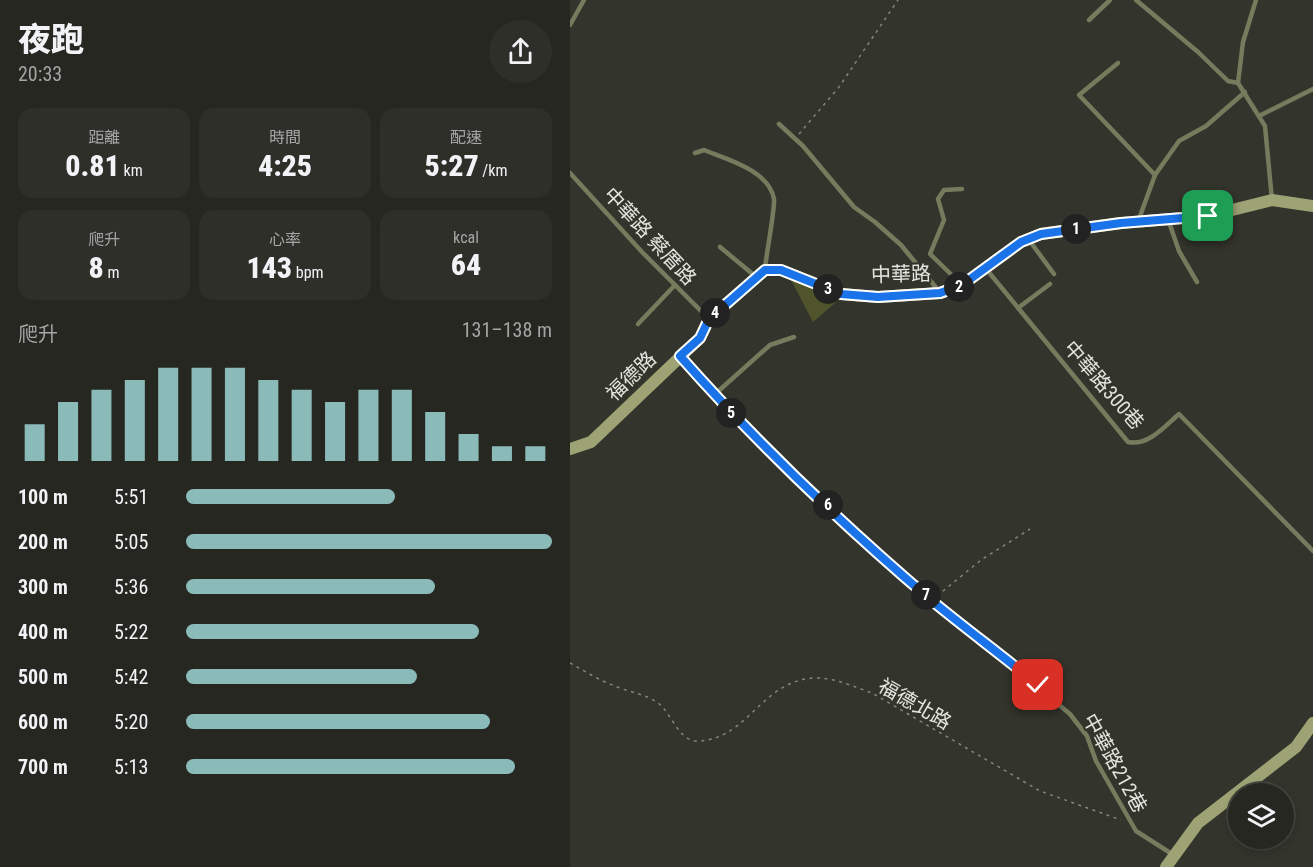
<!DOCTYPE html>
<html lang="zh-TW">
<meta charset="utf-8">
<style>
body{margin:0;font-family:"Roboto Condensed","Noto Sans TC",sans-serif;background:#2e2f29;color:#f1f3f6;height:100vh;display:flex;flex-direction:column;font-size:22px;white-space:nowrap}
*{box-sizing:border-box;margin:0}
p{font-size:20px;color:#a4a5a5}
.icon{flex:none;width:33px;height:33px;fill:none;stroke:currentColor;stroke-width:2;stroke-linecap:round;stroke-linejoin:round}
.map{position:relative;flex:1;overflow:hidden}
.panel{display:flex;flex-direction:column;background:#262720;width:570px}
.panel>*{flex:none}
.tools{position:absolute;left:658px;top:783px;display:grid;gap:12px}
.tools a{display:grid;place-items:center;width:66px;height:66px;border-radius:50%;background:#262720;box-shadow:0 3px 9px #0003,0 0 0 2px #42443e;font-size:30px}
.pin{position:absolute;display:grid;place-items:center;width:51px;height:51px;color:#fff;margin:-26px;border-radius:12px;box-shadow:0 3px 9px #0006}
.km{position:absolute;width:30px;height:30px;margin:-15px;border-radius:50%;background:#222;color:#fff;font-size:16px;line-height:30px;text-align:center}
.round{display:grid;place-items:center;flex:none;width:63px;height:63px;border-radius:32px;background:#2e2f29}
.overview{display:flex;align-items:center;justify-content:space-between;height:102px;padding:0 18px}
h1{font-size:33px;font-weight:800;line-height:45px}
.figures{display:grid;grid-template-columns:repeat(3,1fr);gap:9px;height:102px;padding:6px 18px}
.figures div{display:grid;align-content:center;border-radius:15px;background:#2e2f29;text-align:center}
.figures b{font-size:30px;font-weight:800}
.figures small{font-size:16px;font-weight:400}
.figures p{font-size:16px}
.chart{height:168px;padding:12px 18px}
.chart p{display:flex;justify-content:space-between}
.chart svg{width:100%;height:108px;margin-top:6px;stroke:#8bbbb9;stroke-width:6}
ul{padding:0 18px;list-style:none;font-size:20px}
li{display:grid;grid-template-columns:96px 72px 1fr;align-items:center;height:45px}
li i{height:15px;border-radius:8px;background:#8bbbb9}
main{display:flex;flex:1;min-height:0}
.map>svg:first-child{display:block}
</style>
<main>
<section class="panel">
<div class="overview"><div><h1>夜跑</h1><p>20:33</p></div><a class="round"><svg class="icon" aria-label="share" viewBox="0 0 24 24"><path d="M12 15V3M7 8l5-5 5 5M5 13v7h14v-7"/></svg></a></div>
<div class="figures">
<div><p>距離</p><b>0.81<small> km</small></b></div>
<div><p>時間</p><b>4:25</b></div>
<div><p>配速</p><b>5:27<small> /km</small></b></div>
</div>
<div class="figures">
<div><p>爬升</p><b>8<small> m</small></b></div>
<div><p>心率</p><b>143<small> bpm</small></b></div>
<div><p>kcal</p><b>64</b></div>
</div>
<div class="chart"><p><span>爬升</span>131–138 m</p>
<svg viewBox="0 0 160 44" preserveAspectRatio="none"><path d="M5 44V29M15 44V20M25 44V15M35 44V11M45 44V6M55 44V6M65 44V6M75 44V11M85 44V15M95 44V20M105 44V15M115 44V15M125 44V24M135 44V33M145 44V38M155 44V38"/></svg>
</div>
<ul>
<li><b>100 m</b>5:51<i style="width:57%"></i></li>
<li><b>200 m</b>5:05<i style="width:100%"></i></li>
<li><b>300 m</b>5:36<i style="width:68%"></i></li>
<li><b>400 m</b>5:22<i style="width:80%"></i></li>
<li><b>500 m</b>5:42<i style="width:63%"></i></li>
<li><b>600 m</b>5:20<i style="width:83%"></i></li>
<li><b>700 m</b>5:13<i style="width:90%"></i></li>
</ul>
</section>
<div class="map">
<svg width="743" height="867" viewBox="0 0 743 867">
<rect width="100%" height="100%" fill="#33342b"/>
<polygon fill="#4f542b" points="218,274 272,297 243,322"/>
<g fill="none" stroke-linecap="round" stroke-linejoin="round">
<g stroke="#85867e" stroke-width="1.5" stroke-dasharray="3 4.5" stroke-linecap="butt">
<polyline points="229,134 269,87 328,0"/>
<polyline points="367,596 411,560 460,529"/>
<path d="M0,663C15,671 30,681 45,686C58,692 76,694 88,703C101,712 108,740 126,741C178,741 190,681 244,678C263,677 285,687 302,693L470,791L551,820"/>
</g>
<g stroke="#777b5e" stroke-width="4.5">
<polyline points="566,0 628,52 658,81 668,83"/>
<polyline points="686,0 673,42 668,83 695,126 702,200"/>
<polyline points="519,20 540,0"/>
<polyline points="0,25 14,0"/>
<polyline points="548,63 509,95 585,175"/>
<polyline points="689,116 743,89"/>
<polyline points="209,124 233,146 284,207 305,222 331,245 368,290"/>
<path d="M125,153L134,150C156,159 199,170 204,199C205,210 196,255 195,269"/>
<polyline points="0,173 72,252 139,319"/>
<polyline points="569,219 585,175 609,141 636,126 675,92"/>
<polyline points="599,222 609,251 627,282"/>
<polyline points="459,240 484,274"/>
<polyline points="150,247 185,276"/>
<path d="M417,270L558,442C579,446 595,426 609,414L743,551"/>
<polyline points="390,283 360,254 374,220 368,199 374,190 392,189"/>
<polyline points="448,308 480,284"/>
<polyline points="68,324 105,285"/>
<polyline points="112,358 156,409 362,600 500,714 517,736 526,761 566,831 602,854"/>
<polyline points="144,395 200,345 224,337"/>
</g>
<g stroke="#9da374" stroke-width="12">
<polyline points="0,449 21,442 130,338 139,319 195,270 211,270 271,294 308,297 370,293 392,285 451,242 471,234 551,223 638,216 702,200 743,206"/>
<polyline points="596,867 628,823 726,747 743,723"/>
</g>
</g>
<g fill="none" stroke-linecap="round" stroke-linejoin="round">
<g stroke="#fff" stroke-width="12">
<path id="route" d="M468,685C433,656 396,629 361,600C273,525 186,442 110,356L130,338L139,319L195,270H211L271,294L308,297L370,293L392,285L451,242L471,234L551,223L638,216"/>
</g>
<use href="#route" stroke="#1a73e8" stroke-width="8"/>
</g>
<g text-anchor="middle" stroke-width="4.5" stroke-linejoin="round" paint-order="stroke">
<g font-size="20" fill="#e4e5de" stroke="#33342b">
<text transform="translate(80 236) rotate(47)" y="7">中華路 蔡厝路</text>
<text transform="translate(331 274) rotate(-2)" y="7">中華路</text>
<text transform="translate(61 376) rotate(-44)" y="7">福德路</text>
<text transform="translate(534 385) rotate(49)" y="7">中華路300巷</text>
<text transform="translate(345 704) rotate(30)" y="7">福德北路</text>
<text transform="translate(545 763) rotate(61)" y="7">中華路212巷</text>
</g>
</g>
</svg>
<div class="tools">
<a><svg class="icon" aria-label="layers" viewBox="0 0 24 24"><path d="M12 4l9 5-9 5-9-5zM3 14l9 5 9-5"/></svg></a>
</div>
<div class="pin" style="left:638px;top:216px;background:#1e9e55"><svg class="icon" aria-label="arrive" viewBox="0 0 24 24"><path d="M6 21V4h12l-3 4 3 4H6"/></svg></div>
<div class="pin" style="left:468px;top:685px;background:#d93025"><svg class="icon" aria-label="check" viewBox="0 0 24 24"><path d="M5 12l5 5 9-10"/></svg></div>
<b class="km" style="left:506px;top:229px">1</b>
<b class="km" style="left:389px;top:287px">2</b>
<b class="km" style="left:258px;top:289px">3</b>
<b class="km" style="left:145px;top:313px">4</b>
<b class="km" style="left:161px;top:413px">5</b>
<b class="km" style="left:258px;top:505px">6</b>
<b class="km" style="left:356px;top:595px">7</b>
</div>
</main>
